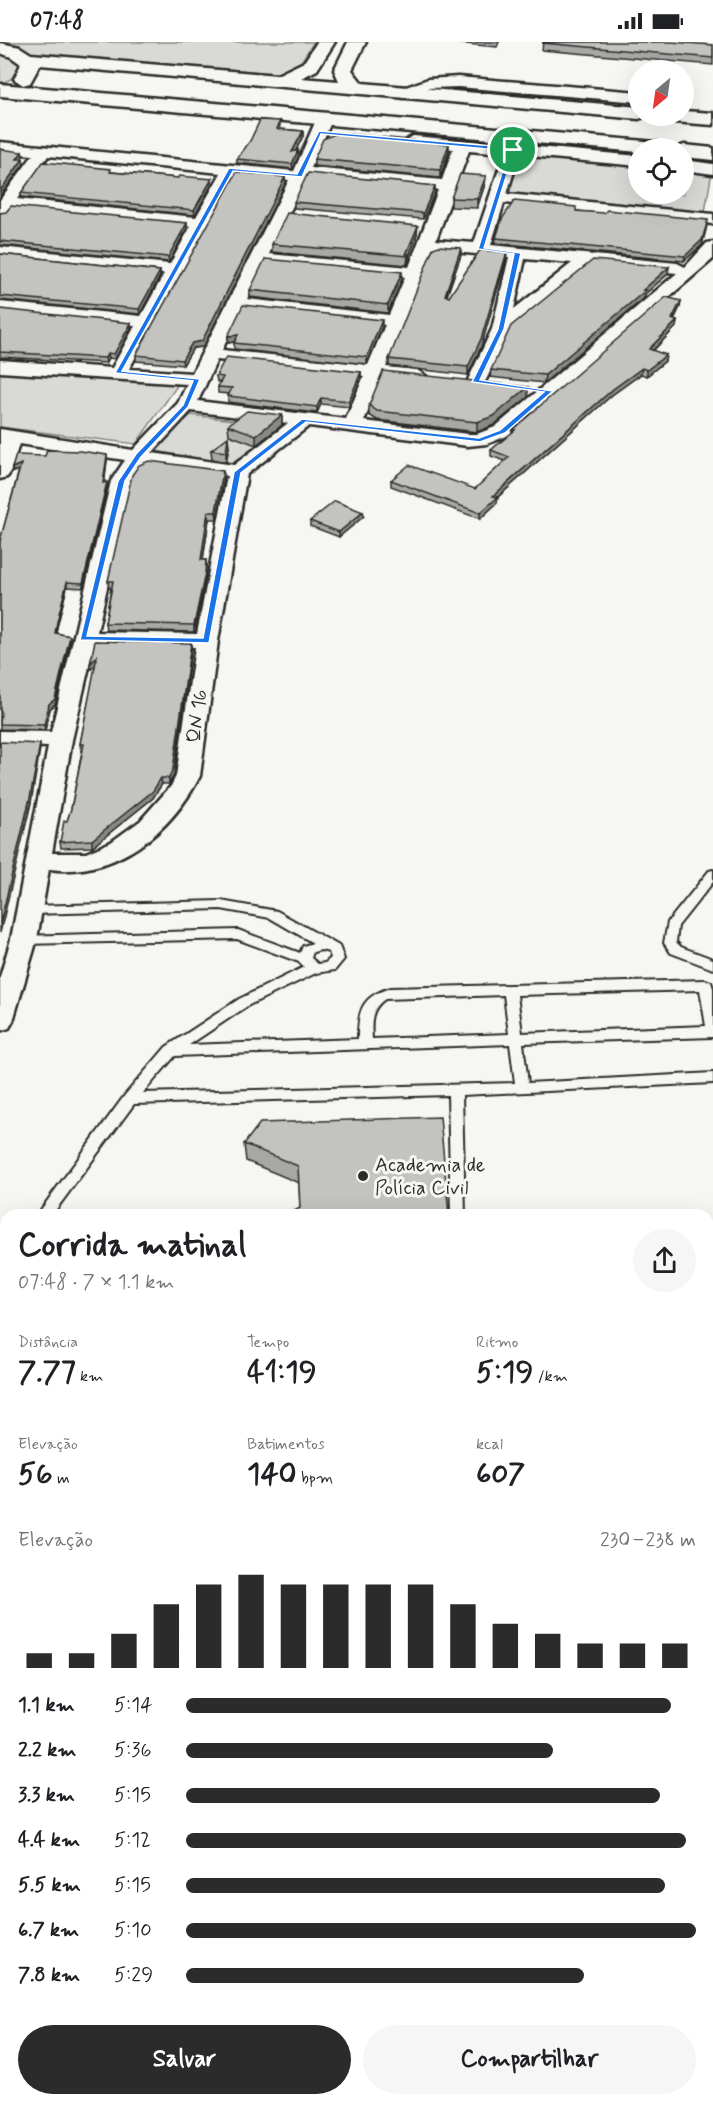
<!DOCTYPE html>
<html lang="pt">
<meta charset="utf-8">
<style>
body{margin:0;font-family:Mynerve,sans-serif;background:#f6f6f6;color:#202124;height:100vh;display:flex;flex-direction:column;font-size:22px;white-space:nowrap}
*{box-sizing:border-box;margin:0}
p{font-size:20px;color:#757577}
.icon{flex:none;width:33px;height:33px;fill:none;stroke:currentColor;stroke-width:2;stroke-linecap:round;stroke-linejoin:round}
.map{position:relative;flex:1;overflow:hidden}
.details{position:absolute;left:0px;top:1167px;width:714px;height:897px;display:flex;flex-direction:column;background:#fff;border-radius:18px 18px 0 0;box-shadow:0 6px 24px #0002}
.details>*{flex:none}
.needle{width:39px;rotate:209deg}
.tools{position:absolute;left:628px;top:18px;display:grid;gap:12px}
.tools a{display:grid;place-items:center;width:66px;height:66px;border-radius:50%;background:#fff;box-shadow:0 6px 24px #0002;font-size:30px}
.pin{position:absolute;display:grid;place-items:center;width:51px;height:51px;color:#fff;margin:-26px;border:3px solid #fff;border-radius:50%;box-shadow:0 2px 6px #0007}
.round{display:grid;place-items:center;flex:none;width:63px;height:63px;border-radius:32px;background:#f6f6f6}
.overview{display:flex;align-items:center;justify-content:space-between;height:102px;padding:0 18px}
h1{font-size:33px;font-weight:700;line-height:45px}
.figures{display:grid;grid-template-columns:repeat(3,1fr);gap:9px;height:102px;padding:6px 18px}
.figures div{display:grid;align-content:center}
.figures b{font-size:30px;font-weight:700}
.figures small{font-size:16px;font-weight:400}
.figures p{font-size:16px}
.chart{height:168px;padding:12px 18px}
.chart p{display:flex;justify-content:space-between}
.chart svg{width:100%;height:108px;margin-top:6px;stroke:#2b2b2b;stroke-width:6}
.action{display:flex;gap:12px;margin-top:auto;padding:12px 18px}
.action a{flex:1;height:69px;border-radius:36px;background:#2b2b2b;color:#fff;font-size:24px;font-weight:700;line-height:69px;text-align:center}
.action a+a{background:#f6f6f6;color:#202124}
ul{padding:0 18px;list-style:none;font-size:20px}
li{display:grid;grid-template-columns:96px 72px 1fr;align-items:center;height:45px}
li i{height:15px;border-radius:8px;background:#2b2b2b}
.status{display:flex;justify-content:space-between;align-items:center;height:42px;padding:0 30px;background:#fff;direction:ltr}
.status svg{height:16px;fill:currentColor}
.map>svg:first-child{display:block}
</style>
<div class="status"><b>07:48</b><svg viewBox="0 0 49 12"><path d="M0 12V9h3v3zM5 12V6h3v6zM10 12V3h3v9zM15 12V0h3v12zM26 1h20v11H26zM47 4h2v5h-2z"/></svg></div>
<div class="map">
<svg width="713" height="2064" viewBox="0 0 713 2064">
<rect width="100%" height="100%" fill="#f6f6f2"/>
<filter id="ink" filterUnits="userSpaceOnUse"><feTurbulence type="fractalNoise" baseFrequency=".0167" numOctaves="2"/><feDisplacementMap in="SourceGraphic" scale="12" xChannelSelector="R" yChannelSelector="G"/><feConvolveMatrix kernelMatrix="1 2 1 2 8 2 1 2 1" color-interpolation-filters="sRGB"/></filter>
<g filter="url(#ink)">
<g fill="#d9d9d5" stroke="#828280" stroke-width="1.5">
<polygon points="0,0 314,0 296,27 287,32 32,12"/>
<polygon points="0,10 17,18 20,25 11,37 0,42"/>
<polygon points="520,112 639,123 639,152 684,152 684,127 712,129 705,170 507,152"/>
<polygon points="0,330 179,341 136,402 0,385"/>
<polygon points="191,373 283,384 229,424 152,408"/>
</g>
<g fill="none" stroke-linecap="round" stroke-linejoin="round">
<g stroke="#2b2b2b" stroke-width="4">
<g id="service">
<polygon points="713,828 713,840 678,884 676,900 681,905 713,917 713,927 671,911 664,901 668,880 709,829"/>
<path d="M221,859L277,869L339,904L344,917L335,928L316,931L249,963L189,1003L358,997C358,969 361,955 390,946L706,938L711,940L713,946V995L523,1001L528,1041L713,1031V1041L462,1053L465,1173H451L448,1053L134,1062L52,1173H37L125,1053L166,1005L239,957L304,925L299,920L237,897L24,902L20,900L18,897L20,894L238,888L300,911L303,904L313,901L270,876L221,867L29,872L23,868L29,864ZM321,908L329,910L331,916L325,921L318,922L311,916L313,910ZM700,948L706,984L522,991L517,953ZM504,953L509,992L372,997C371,981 370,967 385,957ZM510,1002L515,1041L143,1051L175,1014Z"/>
<rect x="708" y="1224" width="5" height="12"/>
</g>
</g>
<g stroke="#2b2b2b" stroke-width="5">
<g id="minor">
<polygon points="458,35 639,50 639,60 458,45 430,46 403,56 395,51 398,48 428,37"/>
<path d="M324,73L332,78L311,126L442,138L453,107L407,102L405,99L413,94L639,114V124L519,113L507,152L713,172V182L504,161L491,203L677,221L685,225L707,201L713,200V217L509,393L487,402L468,404L309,384L247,432L218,599L200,734C171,790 115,836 49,827L37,897L13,979L9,986L0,989V935L11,897L48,705L0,703V689L51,690L111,439L125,418L19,402L10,431L7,435L0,437V387L133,408L178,361L187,342L0,330V318L112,326L135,284L0,270V260L141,274L164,232L0,215V205L170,222L191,184L10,166L6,173L0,174V158L33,113L0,110V100L294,129L316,78ZM469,109L504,112L474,201L436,198ZM48,114L221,131L196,175L17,157ZM236,133L289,138L192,331L129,327ZM307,135L438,148L409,225L269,212ZM432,208L509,215L492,287L467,340L476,346L485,340L509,290L591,223L677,231L495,385L477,392H468L364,379L382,336L417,340L426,334L417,328L386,325ZM525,217L572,221L514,267ZM264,222L405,235L389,273L247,257ZM242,267L385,283L368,323L222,308ZM217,318L364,334L346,377L198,359ZM191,369L288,381L234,423L152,411ZM143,421L227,434L197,592L97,590L131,439ZM94,603L195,605L176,734L171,744L140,779L111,800L86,811H52L72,698Z"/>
<polygon points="684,118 713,122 713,132 684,128"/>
</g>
</g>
<g stroke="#2b2b2b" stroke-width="5">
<g id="secondary">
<polygon points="317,0 335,0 317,28 301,36 339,39 334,28 348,0 366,0 352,28 362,41 639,65 639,74 647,74 639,77 40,23 30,41 23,43 14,37 21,22 11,15 0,11 0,1 20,5 31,12 277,33 304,20"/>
<polygon points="0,42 656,100 666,106 639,106 639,110 0,54"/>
<polygon points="684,69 713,71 713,83 673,80 664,74 684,74"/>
<polygon points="684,103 713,106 713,118 684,115 684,106 676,106"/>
</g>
</g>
<g stroke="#2b2b2b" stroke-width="5">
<g id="trunk">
<polygon points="713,1898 713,1945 708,1947 708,1900"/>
<polygon points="713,1990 713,2038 708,2040 708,1992"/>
<polygon points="462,2058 517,2058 515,2064 460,2064"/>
<polygon points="602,2058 657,2058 655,2064 600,2064"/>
</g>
</g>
<use href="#service" fill="#f6f6f2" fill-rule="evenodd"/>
<use href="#minor" fill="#f6f6f2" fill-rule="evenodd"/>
<use href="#secondary" fill="#f6f6f2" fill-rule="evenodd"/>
<use href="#trunk" fill="#f6f6f2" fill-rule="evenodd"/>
</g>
<g fill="#a8a8a5" stroke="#2b2b2b" stroke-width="1.5">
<polygon points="444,0 499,0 497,5"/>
<polygon points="543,0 713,3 713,23 542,8"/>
<polygon points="280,79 280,84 279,87 303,89 303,94 295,109 299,113 293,127 237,121 237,117"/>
<polygon points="449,109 440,136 314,124 314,117"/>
<polygon points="112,130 178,136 212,142 195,173 21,155 21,151"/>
<polygon points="486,134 485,142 477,166 451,165 451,156"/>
<polygon points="286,140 203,305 193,306 183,323 136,319 136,313"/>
<polygon points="435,150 423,177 294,166 294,160"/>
<polygon points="576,169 707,184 702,203 684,219 495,201 496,196"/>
<polygon points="0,171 187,181 187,186 169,220 0,203"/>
<polygon points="417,192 409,215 407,223 272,210 272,202"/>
<polygon points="507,210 506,217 481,305 468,333 389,324 389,317 461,213 447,254 449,255"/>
<polygon points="0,212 160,229 160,234 140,272 0,258"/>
<polygon points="668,232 645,252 645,255 544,341 490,335 491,328"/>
<polygon points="402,237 388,271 250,255 250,248"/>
<polygon points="681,259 680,265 674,278 677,279 676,285 653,309 666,313 665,319 647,334 641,332 612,353 498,455 497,461 480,477 391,444 391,438 475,447 505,419 491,414 491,408 512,391 512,388"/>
<polygon points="0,267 131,286 115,317 109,316 106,321 0,315"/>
<polygon points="382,285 367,322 234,307 234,300 228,301 228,294"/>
<polygon points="361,330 361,336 349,365 321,362 317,371 228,360 228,354 229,352 218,351 218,345 220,340 217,340 216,334"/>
<polygon points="528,355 494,383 477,390 377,378 369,373 369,363"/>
<polygon points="282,373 282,383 256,403 229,393 228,383"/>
<polygon points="229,405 226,420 212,417 211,408"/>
<polygon points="107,418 104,441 107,445 83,546 67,545 57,585 56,591 70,594 70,599 55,662 50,667 45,688 0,687 0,499 19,428 13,430 12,426"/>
<polygon points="224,436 217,477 209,477 203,518 206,518 206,525 205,537 194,590 106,588 105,581 111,546 109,546 108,539"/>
<polygon points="363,475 339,495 310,484 310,479"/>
<polygon points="191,601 191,607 174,733 169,742 162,742 153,756 92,805 61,806 60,800 71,767 82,709 81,709 80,702 96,623 90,628 90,622"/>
<polygon points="244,1102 449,1173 300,1166 299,1141 246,1119"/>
</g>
<g fill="#888886" stroke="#2b2b2b" stroke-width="1.5">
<polygon points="303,89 303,94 293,115 292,110"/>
<polygon points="449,102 449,109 440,136 440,128"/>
<polygon points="298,108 299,113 293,127 292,122"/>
<polygon points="22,110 23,114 18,121 17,117"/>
<polygon points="23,117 24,122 0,154 0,149"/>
<polygon points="486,134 485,142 477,166 477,157"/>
<polygon points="285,135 286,140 203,305 193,306 183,323 182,318"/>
<polygon points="212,137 212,142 195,173 194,168"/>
<polygon points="435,144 435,150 423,177 423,171"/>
<polygon points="708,178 702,203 684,219 685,214"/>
<polygon points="187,181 187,186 169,220 168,215"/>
<polygon points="418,184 417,192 409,215 407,223 408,214 406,212"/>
<polygon points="461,206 461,213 444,260 445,253"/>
<polygon points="507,210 506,217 481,305 468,333 468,325"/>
<polygon points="669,225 668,232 645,252 645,255 544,341 545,333"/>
<polygon points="160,229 160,234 140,272 139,267"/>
<polygon points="402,230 402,237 388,271 388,263"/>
<polygon points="681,259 680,265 671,283 672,277"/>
<polygon points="382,278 382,285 367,322 367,315"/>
<polygon points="677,279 676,285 648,313 649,307"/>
<polygon points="131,281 131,286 115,317 114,312"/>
<polygon points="238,293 238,299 228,301 228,294"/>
<polygon points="108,311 109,316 106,321 105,316"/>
<polygon points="666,313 665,319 647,334 647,328"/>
<polygon points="642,326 641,332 612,353 498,455 497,461 480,477 480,471 493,454 613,347"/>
<polygon points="361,330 361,336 349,365 349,359"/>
<polygon points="528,345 528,355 494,383 477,390 477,380"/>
<polygon points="321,356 321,362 317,371 317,365"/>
<polygon points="282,373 282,383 256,403 256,393"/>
<polygon points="228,395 229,405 226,420 226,410"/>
<polygon points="107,413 107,418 104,446 103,441"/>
<polygon points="21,422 22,427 13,430 12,426"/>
<polygon points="223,429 224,436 217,477 216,470"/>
<polygon points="107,440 107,445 83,546 83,541"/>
<polygon points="208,470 209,477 202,525 201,518"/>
<polygon points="363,470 363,475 339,495 339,490"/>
<polygon points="206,518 206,525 205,537 194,590 194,583"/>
<polygon points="67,540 67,545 57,585 55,596 55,591 57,580"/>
<polygon points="70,594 70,599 55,662 50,667 45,688 44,683 49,662"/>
<polygon points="191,601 191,607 174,733 169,742 169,736"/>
<polygon points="97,614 98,621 90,628 90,622"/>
<polygon points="40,702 40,707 31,761 0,891 0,882"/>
<polygon points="161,736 162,742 153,756 92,805 92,798"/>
</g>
<g fill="#c3c3c0" stroke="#2b2b2b" stroke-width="1.5">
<polygon points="543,0 671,0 713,3 713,16 543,1"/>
<polygon points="260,78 280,79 277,87 303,89 292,110 298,108 292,122 237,117 250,99"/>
<polygon points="337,91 449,102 440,128 314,117 323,97"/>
<polygon points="0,107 22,110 17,117 23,117 0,149"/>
<polygon points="43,120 111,127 110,130 178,136 179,134 212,137 194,168 21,151"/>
<polygon points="237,130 285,135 202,299 192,301 182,318 136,313"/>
<polygon points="308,131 435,144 423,171 294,160"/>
<polygon points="460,132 486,134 477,157 451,156"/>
<polygon points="514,159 576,165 576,169 604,171 607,168 708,178 702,198 685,214 496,196 502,177"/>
<polygon points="11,164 187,181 168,215 0,199 0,171 6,170"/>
<polygon points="287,171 418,184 406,212 409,212 408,214 272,202"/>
<polygon points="439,204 461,206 445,253 449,255 480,208 507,210 481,297 468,325 389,317 433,206"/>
<polygon points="0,212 160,229 139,267 0,254"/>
<polygon points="265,217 402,230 388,263 250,248"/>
<polygon points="593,218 669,225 643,248 646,248 545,333 491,328 511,284"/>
<polygon points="666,255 681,259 672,277 677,279 649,307 666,313 647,328 642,326 613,347 493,454 498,455 480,471 391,438 409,423 475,447 509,415 491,408 515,388 512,388"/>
<polygon points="243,263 382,278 367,315 234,301 238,293 228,294"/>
<polygon points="0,267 131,281 114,312 108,311 105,316 0,310"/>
<polygon points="226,315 361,330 349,359 321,356 317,365 228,354 232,346 218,345 223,335 216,334"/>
<polygon points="383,329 528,345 494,374 477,380 377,369 369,363"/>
<polygon points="247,369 282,373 256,393 228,383"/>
<polygon points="228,395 226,410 211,408"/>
<polygon points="47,408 80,409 107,413 103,441 107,440 83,541 67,540 57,580 55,591 70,594 55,657 49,662 44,683 0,682 1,669 0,669 0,499 21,422 12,426 16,413 45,414"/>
<polygon points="149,419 223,429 216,470 208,470 201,518 206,518 205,531 194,583 105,581 113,539 108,539 132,433 139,423"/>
<polygon points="335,459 363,470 339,490 310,479"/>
<polygon points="95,599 191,601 173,727 169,736 161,736 153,749 92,798 60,800 64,779 67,779 71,767 84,702 80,702 97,614 90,622"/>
<polygon points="0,700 40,702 30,756 0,882"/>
<polygon points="440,1075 449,1173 287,1173 300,1166 298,1124 244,1102 260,1081"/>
</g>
</g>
<path fill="#1a73e8" stroke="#fff" stroke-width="1.5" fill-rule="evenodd" d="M319,89L515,106L484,206L521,211L504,287L480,338L553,349L505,391L480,400L306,380L241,431L209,601L80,598L118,439L136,412L183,363L193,339L115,331L229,126L297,132ZM321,92L509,109L478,207L514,212L498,287L472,340L544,350L500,388L479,396L302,377L234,430L203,596L87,594L125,439L141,415L188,365L200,337L122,329L233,129L302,135Z"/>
<circle fill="#2b2b2b" stroke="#f6f6f2" stroke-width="2" cx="363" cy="1134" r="6"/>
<g text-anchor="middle" stroke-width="6" stroke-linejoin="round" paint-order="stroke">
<g font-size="20" fill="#2b2b2b" stroke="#f6f6f2">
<text transform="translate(196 674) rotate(-82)" y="7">QN 16</text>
</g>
<g font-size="20" fill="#2b2b2b" stroke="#f6f6f2" text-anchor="start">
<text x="375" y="1129">Academia de<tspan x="375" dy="23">Polícia Civil</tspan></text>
</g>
</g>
</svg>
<div class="tools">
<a><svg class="needle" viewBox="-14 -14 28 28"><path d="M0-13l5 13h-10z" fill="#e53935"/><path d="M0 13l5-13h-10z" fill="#757577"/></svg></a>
<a><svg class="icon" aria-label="locate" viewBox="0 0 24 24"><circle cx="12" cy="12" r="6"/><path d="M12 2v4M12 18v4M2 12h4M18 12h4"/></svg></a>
</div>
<div class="pin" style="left:513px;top:108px;background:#1e9e55"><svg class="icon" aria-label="arrive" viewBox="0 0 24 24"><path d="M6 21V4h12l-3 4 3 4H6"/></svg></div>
<section class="details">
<div class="overview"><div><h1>Corrida matinal</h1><p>07:48 · 7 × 1.1 km</p></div><a class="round"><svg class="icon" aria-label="share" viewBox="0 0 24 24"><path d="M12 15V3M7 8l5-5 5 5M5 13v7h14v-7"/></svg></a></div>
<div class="figures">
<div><p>Distância</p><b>7.77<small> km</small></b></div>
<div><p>Tempo</p><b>41:19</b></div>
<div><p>Ritmo</p><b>5:19<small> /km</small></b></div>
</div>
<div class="figures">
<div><p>Elevação</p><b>56<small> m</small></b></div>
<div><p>Batimentos</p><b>140<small> bpm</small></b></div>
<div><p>kcal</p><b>607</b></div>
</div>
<div class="chart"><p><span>Elevação</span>230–238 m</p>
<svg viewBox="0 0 160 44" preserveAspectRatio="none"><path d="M5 44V38M15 44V38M25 44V30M35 44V18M45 44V10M55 44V6M65 44V10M75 44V10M85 44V10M95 44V10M105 44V18M115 44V26M125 44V30M135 44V34M145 44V34M155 44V34"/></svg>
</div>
<ul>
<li><b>1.1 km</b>5:14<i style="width:95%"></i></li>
<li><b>2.2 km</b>5:36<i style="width:72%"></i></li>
<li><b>3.3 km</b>5:15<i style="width:93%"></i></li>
<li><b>4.4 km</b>5:12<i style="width:98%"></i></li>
<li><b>5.5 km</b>5:15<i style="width:94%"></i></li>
<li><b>6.7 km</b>5:10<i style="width:100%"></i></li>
<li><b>7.8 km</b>5:29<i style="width:78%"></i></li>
</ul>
<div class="action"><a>Salvar</a><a>Compartilhar</a></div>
</section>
</div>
